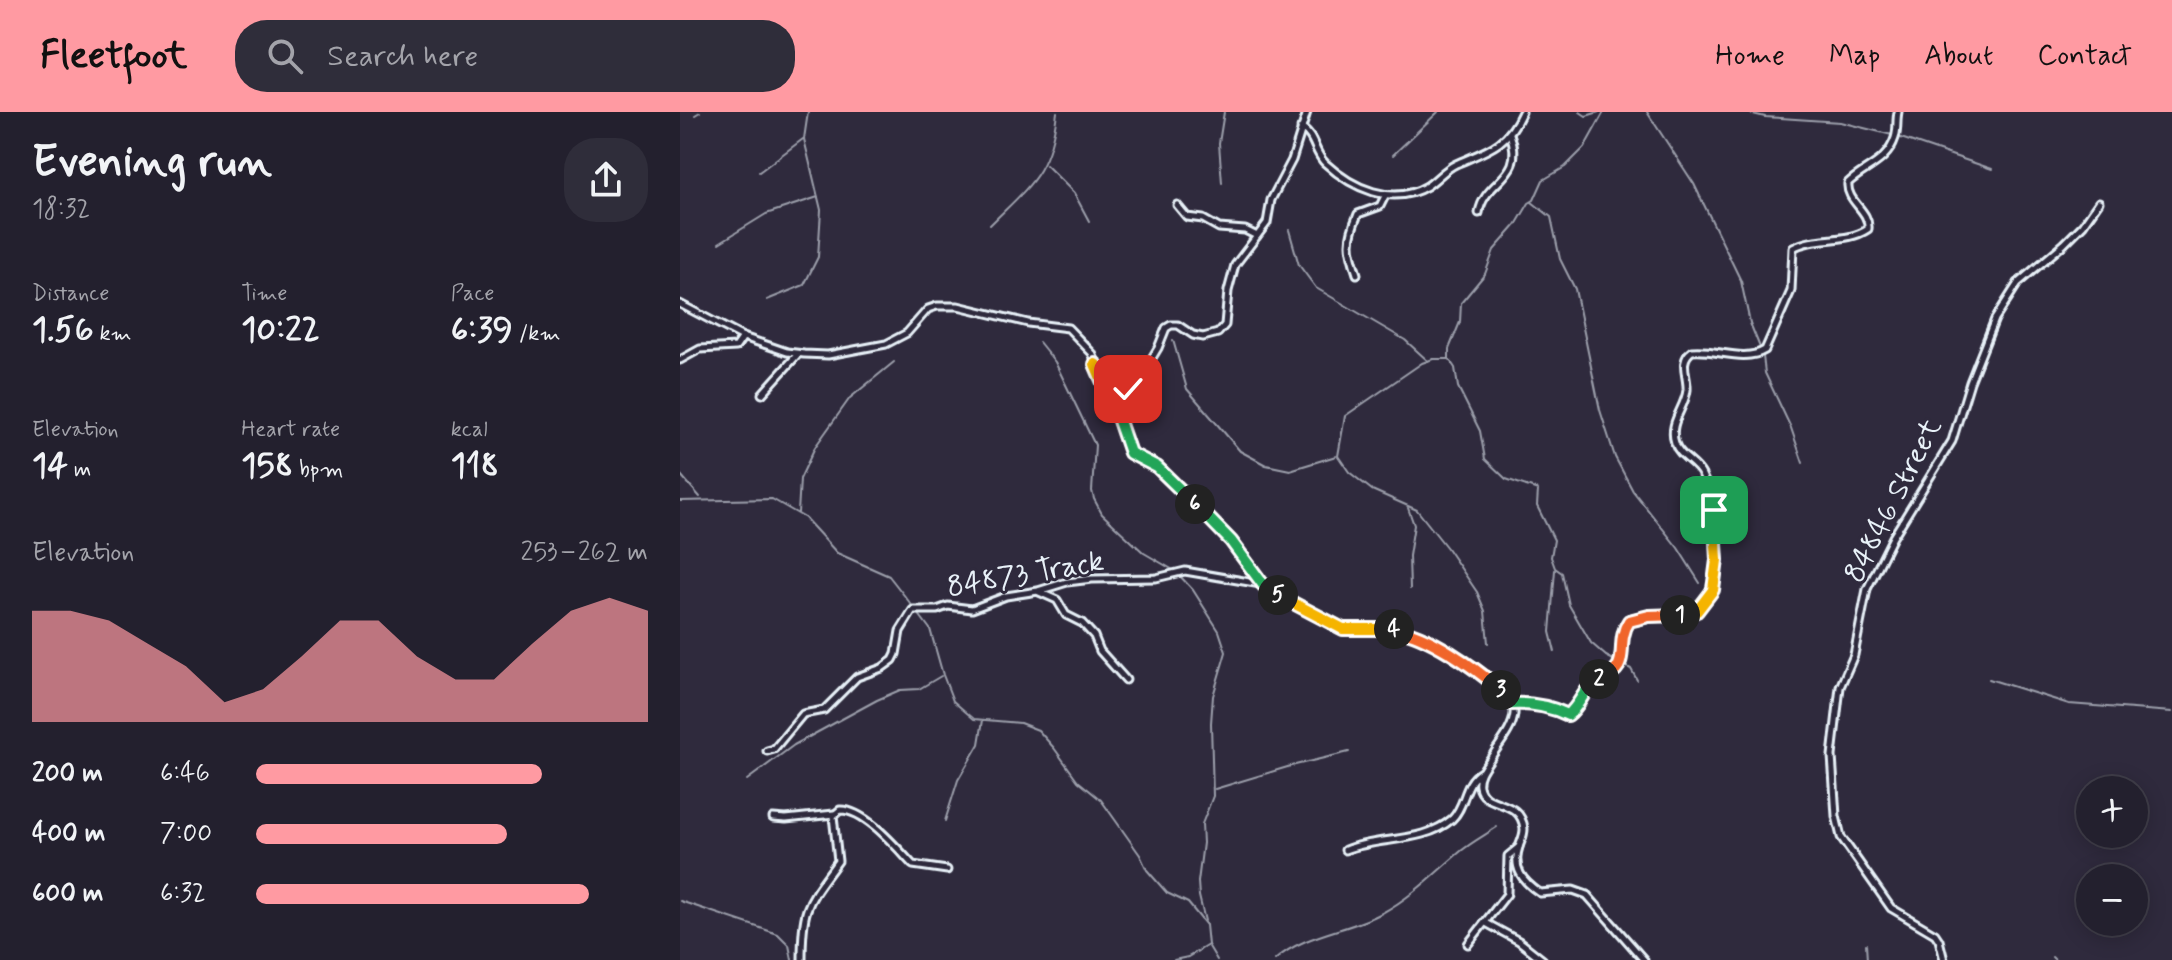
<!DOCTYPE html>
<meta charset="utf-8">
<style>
body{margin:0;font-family:Mynerve,sans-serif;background:#2f2d3a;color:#f1f3f6;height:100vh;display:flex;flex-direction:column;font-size:30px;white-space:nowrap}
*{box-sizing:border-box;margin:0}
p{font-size:26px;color:#a3a3aa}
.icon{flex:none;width:44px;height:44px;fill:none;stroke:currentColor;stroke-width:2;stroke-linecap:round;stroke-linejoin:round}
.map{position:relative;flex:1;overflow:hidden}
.details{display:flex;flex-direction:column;background:#23202e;width:680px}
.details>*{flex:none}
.buttons{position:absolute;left:1396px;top:664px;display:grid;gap:16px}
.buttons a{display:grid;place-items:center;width:72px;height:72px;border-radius:50%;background:#23202e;box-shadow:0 4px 20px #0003,0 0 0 2px #403e4a;font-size:40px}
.pin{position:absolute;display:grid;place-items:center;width:68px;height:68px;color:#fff;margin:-34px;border-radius:16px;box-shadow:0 4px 12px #0006}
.km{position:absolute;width:40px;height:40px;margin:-20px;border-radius:50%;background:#222;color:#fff;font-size:22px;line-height:40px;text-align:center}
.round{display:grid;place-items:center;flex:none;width:84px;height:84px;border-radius:32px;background:#2f2d3a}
.overview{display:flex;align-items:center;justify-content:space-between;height:136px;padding:0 32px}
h1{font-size:44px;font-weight:800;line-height:60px}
.figures{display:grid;grid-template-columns:repeat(3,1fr);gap:12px;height:136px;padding:8px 32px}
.figures div{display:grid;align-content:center}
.figures b{font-size:34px;font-weight:800}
.figures small{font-size:22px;font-weight:400}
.figures p{font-size:22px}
.chart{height:224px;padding:16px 32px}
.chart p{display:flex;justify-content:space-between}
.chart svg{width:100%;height:144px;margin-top:8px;fill:#ff9aa2;opacity:.7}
ul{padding:0 32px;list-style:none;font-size:26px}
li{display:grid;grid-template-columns:128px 96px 1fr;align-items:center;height:60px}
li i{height:20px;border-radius:10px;background:#ff9aa2}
header{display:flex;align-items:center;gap:48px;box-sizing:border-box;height:112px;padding:0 40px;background:#ff9aa2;color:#111}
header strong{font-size:38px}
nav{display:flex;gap:44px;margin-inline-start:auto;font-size:28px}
.search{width:560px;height:72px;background:#2f2d3a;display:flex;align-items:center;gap:20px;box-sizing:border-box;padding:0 28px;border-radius:32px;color:#a3a3aa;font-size:30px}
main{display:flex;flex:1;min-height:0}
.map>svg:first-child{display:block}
</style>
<header>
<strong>Fleetfoot</strong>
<div class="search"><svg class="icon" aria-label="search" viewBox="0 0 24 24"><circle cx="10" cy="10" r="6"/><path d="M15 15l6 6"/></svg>Search here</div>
<nav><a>Home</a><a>Map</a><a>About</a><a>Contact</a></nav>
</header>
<main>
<section class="details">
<div class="overview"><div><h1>Evening run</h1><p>18:32</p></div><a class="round"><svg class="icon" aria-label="share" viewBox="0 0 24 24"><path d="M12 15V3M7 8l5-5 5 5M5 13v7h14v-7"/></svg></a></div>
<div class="figures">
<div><p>Distance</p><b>1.56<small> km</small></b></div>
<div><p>Time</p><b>10:22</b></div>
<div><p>Pace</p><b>6:39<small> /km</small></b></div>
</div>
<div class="figures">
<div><p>Elevation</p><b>14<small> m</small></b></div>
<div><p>Heart rate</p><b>158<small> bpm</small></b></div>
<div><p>kcal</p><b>118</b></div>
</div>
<div class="chart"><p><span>Elevation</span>253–262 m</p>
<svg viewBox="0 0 160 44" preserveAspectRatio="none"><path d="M0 44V10L10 10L20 13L30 20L40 27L50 38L60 34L70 24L80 13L90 13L100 24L110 31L120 31L130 20L140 10L150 6L160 10V44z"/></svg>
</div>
<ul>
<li><b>200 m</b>6:46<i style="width:73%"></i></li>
<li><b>400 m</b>7:00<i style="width:64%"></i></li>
<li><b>600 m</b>6:32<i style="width:85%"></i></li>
</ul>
</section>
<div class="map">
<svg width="1492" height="848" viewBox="0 0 1492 848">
<rect width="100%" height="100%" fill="#2f2a3d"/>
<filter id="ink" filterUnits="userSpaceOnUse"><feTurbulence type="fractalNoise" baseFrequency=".0125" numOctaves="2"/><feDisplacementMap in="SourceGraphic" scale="16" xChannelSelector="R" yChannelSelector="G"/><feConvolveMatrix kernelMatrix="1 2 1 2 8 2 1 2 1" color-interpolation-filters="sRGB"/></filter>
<g filter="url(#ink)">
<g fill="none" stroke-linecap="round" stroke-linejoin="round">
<g stroke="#9c9fab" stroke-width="2">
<polyline points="900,0 906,4 919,0"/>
<polyline points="924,0 904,36 885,55 863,68 854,88 849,91 836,113 814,138 805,162 781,191 780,210 769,237 769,247 775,256 778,275 800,319 805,347 826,367 858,378 857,394 874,428 871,445 875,456 882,461 889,493 911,531 926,544 951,557 957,568"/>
<polyline points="967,0 1014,72 1061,169 1070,211 1081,238"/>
<polyline points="1065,0 1085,5 1160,10 1212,23"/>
<polyline points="286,1 288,0"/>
<polyline points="15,3 20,0"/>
<polyline points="1218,25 1312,57"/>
<polyline points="713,43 758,0"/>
<polyline points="366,53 394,81 409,109"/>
<polyline points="79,60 123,27"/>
<polyline points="542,71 539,31 544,0"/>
<polyline points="852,90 871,105 880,147 895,177 920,298 935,345 953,379 998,436 1020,471"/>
<path d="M310,113C351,72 370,61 377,0"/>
<polyline points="609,118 619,153 636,176 725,228 748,249"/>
<polyline points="39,131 86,102 138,85"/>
<polyline points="87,188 124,173 138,145 141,98 124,27 128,0"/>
<polyline points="493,228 507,277 560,339 586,353 610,358 656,344"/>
<polyline points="359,230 375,250 415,333 412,379 414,387 422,402 464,441 495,459"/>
<polyline points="1083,244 1085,261 1111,316 1123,351"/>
<polyline points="769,247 753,247 742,251 665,304 658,344 669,360 692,378 737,398 767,436 797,480 805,499 808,531"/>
<polyline points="0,362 20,385"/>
<polyline points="0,389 92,387 125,406 157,441 209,464 234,496"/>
<polyline points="728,396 734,413 729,444 730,477"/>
<polyline points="118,401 120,367 135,335 170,286 214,250"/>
<polyline points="875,458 870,520 875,540"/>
<polyline points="499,463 513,478 539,519 546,540 533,584 531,611 533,684 522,712 523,731 518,770 519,784 525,809"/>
<polyline points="238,501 250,517 263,563 273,589 294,607 340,611 358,618 374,636 398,669 421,688 460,743 467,758 487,781 508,791 526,813 528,833"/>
<polyline points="1309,567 1389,592 1492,600"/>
<polyline points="67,668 114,633 197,588 220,578 239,577 261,564"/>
<polyline points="535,677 611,654 669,640"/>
<polyline points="265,709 278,668 299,632 303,608"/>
<polyline points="0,789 98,822 109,833 112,848"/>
<polyline points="1186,832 1187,848"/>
<polyline points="1372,845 1375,848"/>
<polyline points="494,848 508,845 528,833 537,848"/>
<path d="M595,848C623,822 669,819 702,801C732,785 755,761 781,739C792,730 805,723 817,715"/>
</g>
<g stroke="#e8f1f8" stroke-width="11">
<g id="minor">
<path d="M621,16C635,24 634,40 645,51C672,76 712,95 747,74C757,67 765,57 776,52C808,38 827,34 842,0"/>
<polyline points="497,93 507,105 523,107 539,116 565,118 577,124"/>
<path d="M799,101C804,67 847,67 830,22"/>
<path d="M677,162C668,135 667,128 678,102L700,94L705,84"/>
<path d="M0,192L63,225L107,240L124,242L148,243L206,232L227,221L248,197L257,194H278L348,211L388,216L412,241L435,296L450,341L477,355L551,429L584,474L602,486L663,517H718L730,520C754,532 837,572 834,602C833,616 821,630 814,641C808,651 797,662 799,674C803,697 841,685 844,717C844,724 841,729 839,735C832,756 842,769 860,781L893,778L907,783L964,848"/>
<polyline points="0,248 20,237 56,235 63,225"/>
<polyline points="416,253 448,277 454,276 478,236 486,216 491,213 498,213 513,223 523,225 538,221 545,213 548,179 555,153 587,111 591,88 612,48 627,0"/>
<polyline points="82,282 118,242"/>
<polyline points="359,480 377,488 386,503 402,511 414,524 420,539 446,568"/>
<path d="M832,592C851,591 871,595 888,603C902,592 899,583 910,573C919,564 935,567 940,552C945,538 940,523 949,509L958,505L1013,501C1048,478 1038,396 1022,363C1016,350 999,345 995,331C988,310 1005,297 1007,278C1008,264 998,249 1012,239C1035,236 1064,251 1085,238L1111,179L1113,136C1136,123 1166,132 1188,117C1190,98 1166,90 1168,71C1185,55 1207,51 1215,26C1218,17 1216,9 1218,0"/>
<polyline points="87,639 94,637 123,602 144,598 177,565 202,556 213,548 216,542 220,519 233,498 257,498 268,494 292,497 326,484 358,479 387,470 412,467 476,466 505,459 581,472"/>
<polyline points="93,706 106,707 154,702"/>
<path d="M665,738C699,724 743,732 772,707C786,694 783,671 801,660"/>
<polyline points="806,811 839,829 863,848"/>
<polyline points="788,832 827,782 828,744 839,735"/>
<path d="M122,848C122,793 127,792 158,749L153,704L160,698C185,697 217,736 233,753L267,758"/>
<polyline points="1264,848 1259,828 1255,822 1211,796 1161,725 1156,704 1152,644 1160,575 1174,543 1187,477 1213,425 1272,329 1290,270 1315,207 1338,171 1384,132 1403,113 1419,90"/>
</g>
</g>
<use href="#minor" stroke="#2f2a3d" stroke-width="5"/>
</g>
</g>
<g fill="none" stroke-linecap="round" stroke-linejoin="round" filter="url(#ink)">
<g stroke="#fff" stroke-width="16">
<polyline id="split-1" points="1000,503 1017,499 1033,478 1037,448 1034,398"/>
</g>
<g stroke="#fff" stroke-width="16">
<path id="split-2" d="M919,567C955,556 933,534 949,509L969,504L1000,503"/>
</g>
<g stroke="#fff" stroke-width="16">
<path id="split-3" d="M821,578L832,592C851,591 871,595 888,603C901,593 903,576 919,567"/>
</g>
<g stroke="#fff" stroke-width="16">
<path id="split-4" d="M714,517C749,522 795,556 821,578"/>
</g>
<g stroke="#fff" stroke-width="16">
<polyline id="split-5" points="598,483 663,517 714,517"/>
</g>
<g stroke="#fff" stroke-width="16">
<polyline id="split-6" points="515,392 551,429 584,474 598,483"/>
</g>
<g stroke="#fff" stroke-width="16">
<polyline id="split-7" points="437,303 450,341 477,355 515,392"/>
</g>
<g stroke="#fff" stroke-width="16">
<polyline id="split-8" points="437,303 415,252 448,277"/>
</g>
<use href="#split-1" stroke="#f5b400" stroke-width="10"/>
<use href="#split-2" stroke="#f0652b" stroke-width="10"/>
<use href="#split-3" stroke="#22a559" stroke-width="10"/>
<use href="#split-4" stroke="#f0652b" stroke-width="10"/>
<use href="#split-5" stroke="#f5b400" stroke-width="10"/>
<use href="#split-6" stroke="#22a559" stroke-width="10"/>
<use href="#split-7" stroke="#22a559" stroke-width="10"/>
<use href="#split-8" stroke="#f5b400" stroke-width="10"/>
</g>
<g text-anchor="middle" stroke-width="6" stroke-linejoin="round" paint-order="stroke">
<g font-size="30" fill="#e8f1f8" stroke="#2f2a3d">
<text transform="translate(1212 388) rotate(-63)" y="10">84846 Street</text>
<text transform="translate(345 461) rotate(-10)" y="10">84873 Track</text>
</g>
</g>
</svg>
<div class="buttons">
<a>+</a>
<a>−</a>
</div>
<div class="pin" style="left:1034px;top:398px;background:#1e9e55"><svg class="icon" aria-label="arrive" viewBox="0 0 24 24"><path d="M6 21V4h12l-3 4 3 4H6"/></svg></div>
<div class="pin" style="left:448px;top:277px;background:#d93025"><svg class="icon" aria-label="check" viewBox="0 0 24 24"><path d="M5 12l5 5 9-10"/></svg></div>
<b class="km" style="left:1000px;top:503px">1</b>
<b class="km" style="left:919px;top:567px">2</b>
<b class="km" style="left:821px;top:578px">3</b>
<b class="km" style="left:714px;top:517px">4</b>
<b class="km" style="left:598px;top:483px">5</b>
<b class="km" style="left:515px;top:392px">6</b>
</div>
</main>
